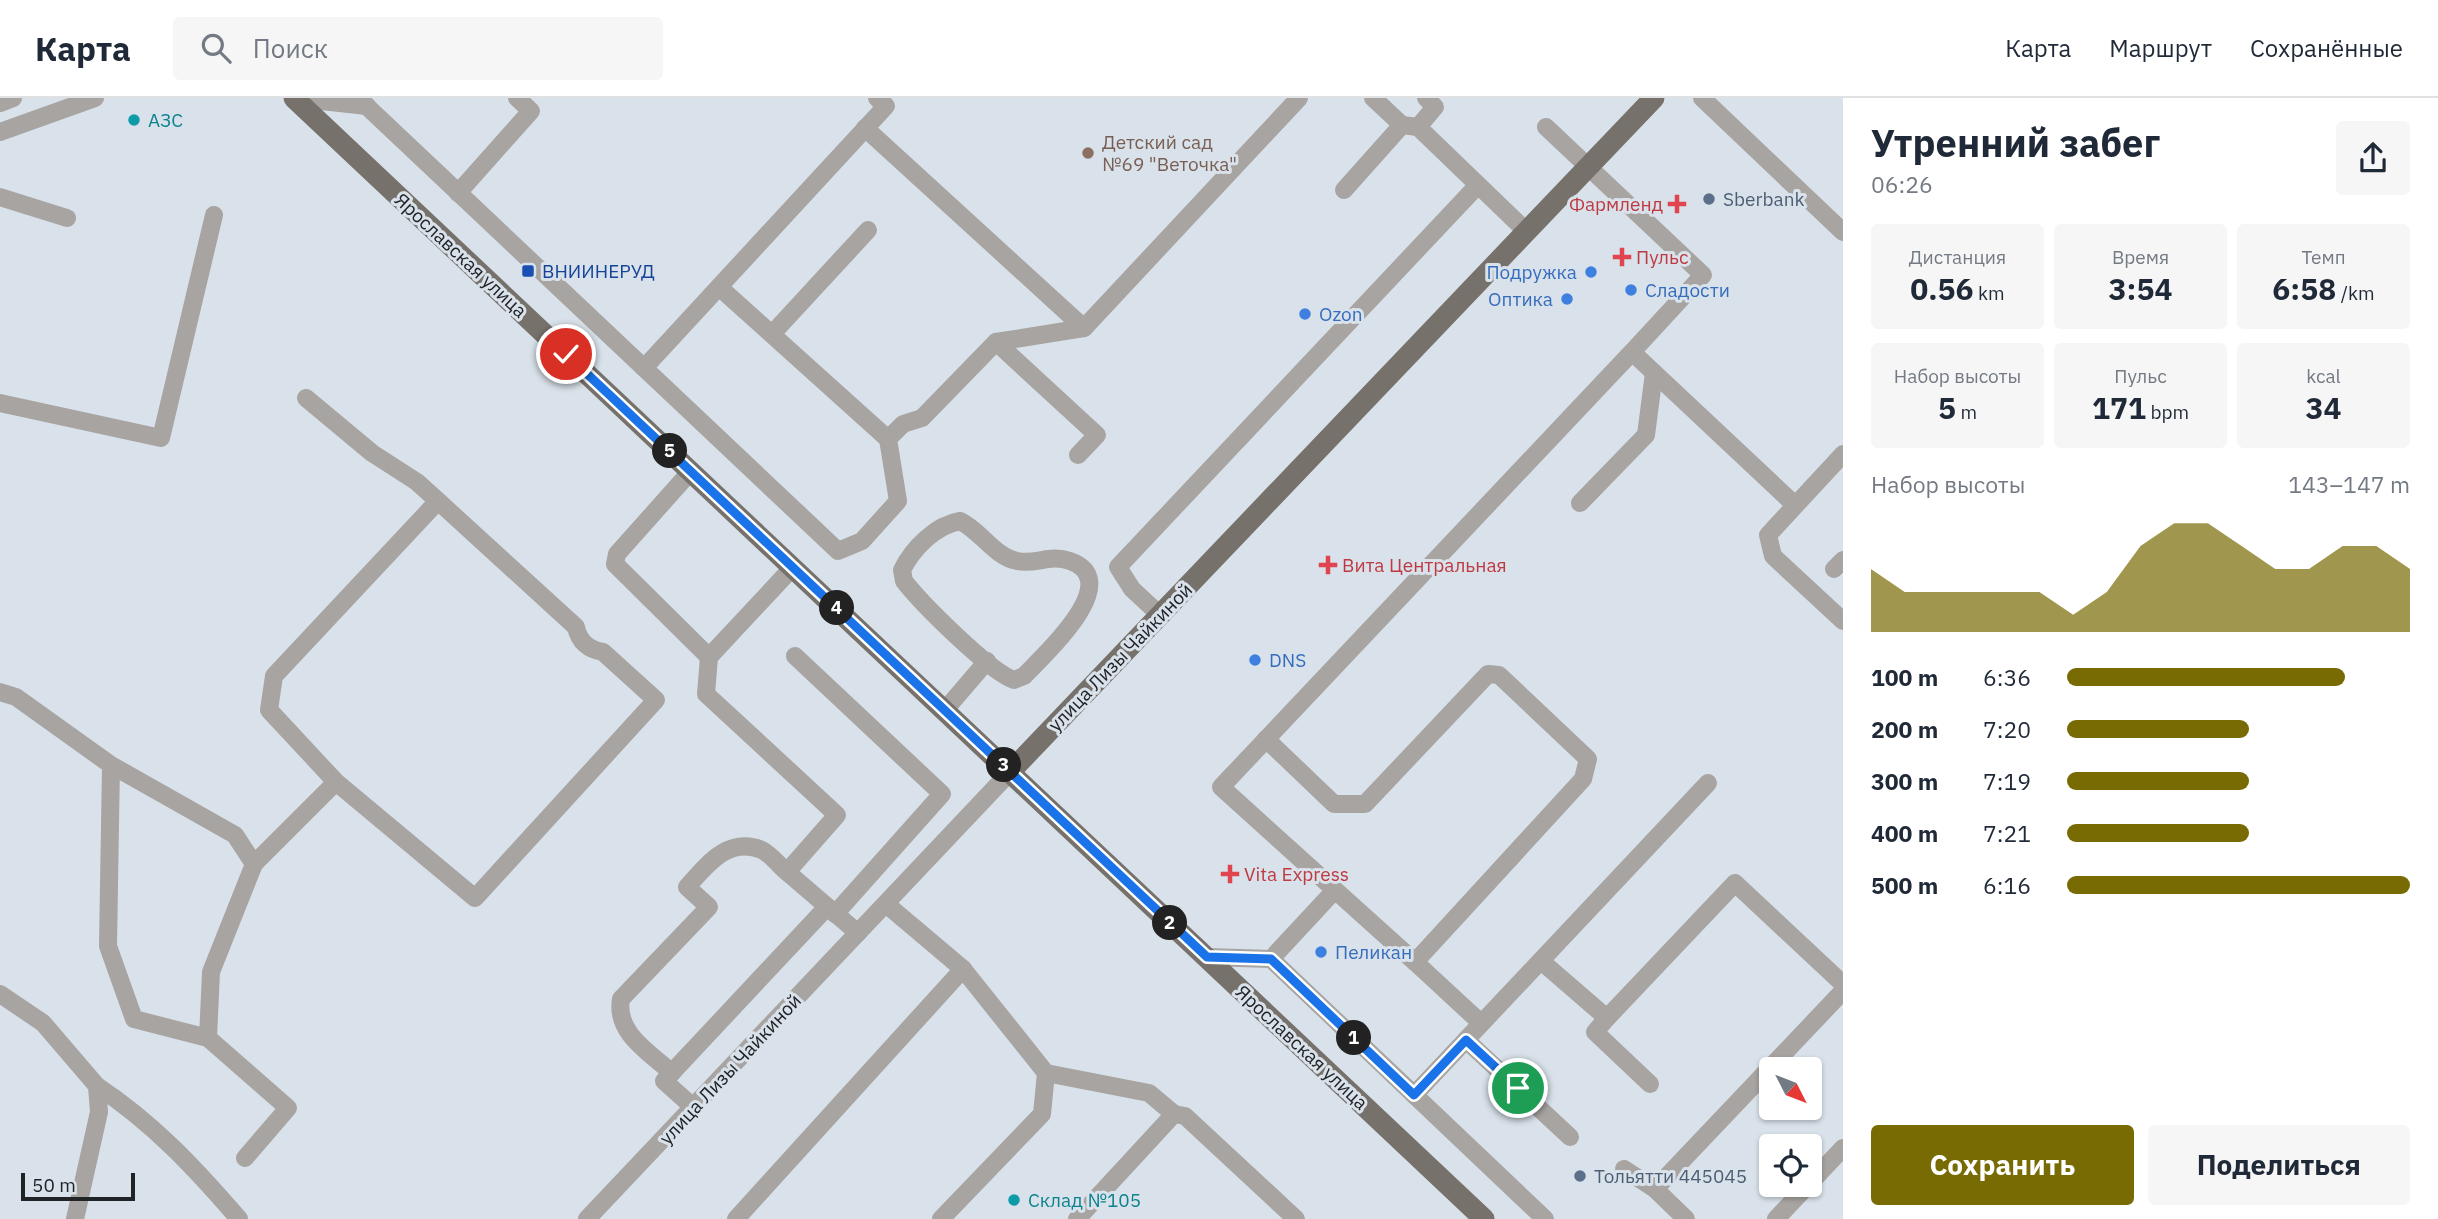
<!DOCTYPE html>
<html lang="ru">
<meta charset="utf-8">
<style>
body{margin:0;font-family:"IBM Plex Sans",sans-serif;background:#f6f6f7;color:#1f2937;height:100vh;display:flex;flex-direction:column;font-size:26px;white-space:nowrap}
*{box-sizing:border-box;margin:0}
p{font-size:23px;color:#747a83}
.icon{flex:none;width:38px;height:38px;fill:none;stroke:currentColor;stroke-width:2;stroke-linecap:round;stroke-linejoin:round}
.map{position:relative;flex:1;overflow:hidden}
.drawer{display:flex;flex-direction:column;background:#fff;width:595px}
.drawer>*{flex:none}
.needle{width:46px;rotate:132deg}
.controls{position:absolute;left:1759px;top:959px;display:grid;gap:14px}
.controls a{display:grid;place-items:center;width:63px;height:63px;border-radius:7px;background:#fff;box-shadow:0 2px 5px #0004;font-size:35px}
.scale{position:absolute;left:21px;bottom:18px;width:114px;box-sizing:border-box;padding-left:7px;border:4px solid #212427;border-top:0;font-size:19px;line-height:24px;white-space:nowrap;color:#212427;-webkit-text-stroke:5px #d9e2ea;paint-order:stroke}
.pin{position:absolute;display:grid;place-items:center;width:60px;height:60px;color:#fff;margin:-30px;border:4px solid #fff;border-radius:50%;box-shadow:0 2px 7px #0007}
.km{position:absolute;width:35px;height:35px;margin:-18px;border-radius:50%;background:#222;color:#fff;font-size:19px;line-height:35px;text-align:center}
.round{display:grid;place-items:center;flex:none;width:74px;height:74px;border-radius:7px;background:#f6f6f7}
.overview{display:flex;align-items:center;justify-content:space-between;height:119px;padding:0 28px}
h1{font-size:38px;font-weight:700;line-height:52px}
.stats{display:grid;grid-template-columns:repeat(3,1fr);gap:10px;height:119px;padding:7px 28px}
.stats div{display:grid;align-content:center;border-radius:7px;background:#f6f6f7;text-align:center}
.stats b{font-size:30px;font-weight:700}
.stats small{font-size:19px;font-weight:400}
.stats p{font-size:19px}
.chart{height:196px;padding:14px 28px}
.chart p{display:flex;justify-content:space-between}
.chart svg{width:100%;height:126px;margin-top:7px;fill:#786b03;opacity:.7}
.primary-button{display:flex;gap:14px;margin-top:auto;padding:14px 28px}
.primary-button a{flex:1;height:80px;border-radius:7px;background:#786b03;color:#fff;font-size:28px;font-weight:700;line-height:80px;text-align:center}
.primary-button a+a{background:#f6f6f7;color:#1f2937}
ul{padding:0 28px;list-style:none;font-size:23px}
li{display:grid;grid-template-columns:112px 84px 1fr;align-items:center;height:52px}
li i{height:18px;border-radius:9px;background:#786b03}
header{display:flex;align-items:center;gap:42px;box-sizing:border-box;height:98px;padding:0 35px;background:#fff;border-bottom:2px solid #e0e1e3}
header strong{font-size:33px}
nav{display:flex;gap:38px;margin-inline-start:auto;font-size:24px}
.search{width:490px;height:63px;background:#f6f6f7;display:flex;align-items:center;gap:18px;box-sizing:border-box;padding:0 24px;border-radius:7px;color:#747a83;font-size:26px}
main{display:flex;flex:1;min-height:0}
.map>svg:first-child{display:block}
</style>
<header>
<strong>Карта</strong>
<div class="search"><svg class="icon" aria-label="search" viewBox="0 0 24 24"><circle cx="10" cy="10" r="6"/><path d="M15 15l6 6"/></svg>Поиск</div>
<nav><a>Карта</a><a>Маршрут</a><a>Сохранённые</a></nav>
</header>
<main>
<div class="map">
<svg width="1843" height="1121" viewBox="0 0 1843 1121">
<rect width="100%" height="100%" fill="#d9e2ea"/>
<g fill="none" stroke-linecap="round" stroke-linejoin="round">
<g stroke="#a7a4a1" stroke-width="18">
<polyline points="294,0 367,8"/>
<polyline points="358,0 838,453 862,443 898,403 888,341 903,326 922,320 996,244 1084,230 1299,0"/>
<polyline points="1373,0 1402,27 1418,29 1527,134"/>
<polyline points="1702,0 1843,134"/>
<polyline points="0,5 13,0"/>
<polyline points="1418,29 1435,9 1426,0"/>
<polyline points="1546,29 1703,177 1632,254 1795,407"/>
<polyline points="865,30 1084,230"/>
<polyline points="0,34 95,0"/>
<polyline points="1344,92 1402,27"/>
<polyline points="458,95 531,13 517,0"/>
<polyline points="0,99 67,120"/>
<polyline points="719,189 888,341"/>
<polyline points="772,236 868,132"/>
<polyline points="996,244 1097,337 1078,357"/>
<polyline points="644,270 886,8 877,0"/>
<polyline points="306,300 372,355 417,384 438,403"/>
<polyline points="0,305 161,340 214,117"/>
<polyline points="1843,356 1768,437 1773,458 1843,523"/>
<polyline points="691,373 617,456 615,466 709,559"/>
<polyline points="1580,405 1646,337 1654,275"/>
<path d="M960,423C981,433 995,459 1017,463C1036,467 1049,456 1070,463C1127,483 1042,559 1024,578L1014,582C990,574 921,505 904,483L902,472C913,450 936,427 960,423Z"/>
<polyline points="793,469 709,559 706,596 837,717 787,774 858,835"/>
<polyline points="1834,471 1843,462"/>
<polyline points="1160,517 1132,491 1118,469 1478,87"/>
<polyline points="795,558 942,696 835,816"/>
<polyline points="0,594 16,599 111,667 235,737 254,766 211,874 208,940 134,921 108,848 111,667"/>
<polyline points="945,612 987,563"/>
<polyline points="1266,641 1334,706 1365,706 1488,576 1499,577 1588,661 1583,681 1415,864 1481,925"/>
<path d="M254,766L336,684L475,800L656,602L603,554C589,552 579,544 576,529L438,403L274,578L269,612L336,684"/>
<polyline points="1335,792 1415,864"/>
<polyline points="886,806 963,871 1046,975 1149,995 1174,1016 1077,1121"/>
<polyline points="1207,859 1271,861 1545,1121"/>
<polyline points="1271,861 1335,792 1221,689 1632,254"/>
<polyline points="1541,863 1607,920 1735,785 1843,886"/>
<polyline points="0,896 43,925 97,988 99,1014 75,1121"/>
<polyline points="1607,920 1595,934 1650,986"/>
<polyline points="208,940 288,1010 245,1060"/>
<polyline points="1466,942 1570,1039"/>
<path d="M672,975C649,954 615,935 621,901L709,809L687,789C707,767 728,738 762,752C770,756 780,768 787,774"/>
<path d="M97,988C153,1025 195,1070 239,1121"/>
<polyline points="1414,997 1708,685"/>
<polyline points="693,1009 664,983 827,809"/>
<polyline points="1174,1016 1185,1018 1296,1121"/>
<polyline points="1624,1071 1655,1091"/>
<polyline points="1810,1085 1843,1050"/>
<polyline points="587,1121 1010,674"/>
<polyline points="736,1121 963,871"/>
<polyline points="941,1121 1042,1016 1046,975"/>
<polyline points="1686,1121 1655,1091 1843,893"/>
<polyline points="1776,1121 1808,1087"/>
</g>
<g stroke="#77716b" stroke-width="21">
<polyline points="294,0 1484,1121"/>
<polyline points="1010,674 1654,0"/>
</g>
</g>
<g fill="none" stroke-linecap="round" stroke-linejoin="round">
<g stroke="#fff" stroke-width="14">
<polyline id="route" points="566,256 1207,859 1271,861 1414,997 1466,942 1518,990"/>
</g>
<use href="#route" stroke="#1a73e8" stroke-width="9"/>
</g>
<g fill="#0f9aa8" stroke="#d9e2ea" stroke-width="2.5">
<circle cx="134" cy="22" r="7"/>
<circle cx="1014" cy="1102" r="7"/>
</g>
<circle fill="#8d6e63" stroke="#d9e2ea" stroke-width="2.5" cx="1088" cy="55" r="7"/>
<g fill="#5c6f8a" stroke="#d9e2ea" stroke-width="2.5">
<circle cx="1709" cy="101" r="7"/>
<circle cx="1580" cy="1078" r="7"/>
</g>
<g fill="#e0444e" stroke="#d9e2ea" stroke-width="2.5">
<path d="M1673.5 95.5h7v7h7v7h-7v7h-7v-7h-7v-7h7z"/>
<path d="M1618.5 148.5h7v7h7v7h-7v7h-7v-7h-7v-7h7z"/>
<path d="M1324.5 456.5h7v7h7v7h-7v7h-7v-7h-7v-7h7z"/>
<path d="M1226.5 765.5h7v7h7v7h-7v7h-7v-7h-7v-7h7z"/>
</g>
<rect fill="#1a4fb4" stroke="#d9e2ea" stroke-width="2.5" x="521" y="166" width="14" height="14" rx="3.5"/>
<g fill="#3f7fe0" stroke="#d9e2ea" stroke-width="2.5">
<circle cx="1591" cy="174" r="7"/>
<circle cx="1631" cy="192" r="7"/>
<circle cx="1567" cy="201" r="7"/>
<circle cx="1305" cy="216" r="7"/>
<circle cx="1255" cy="562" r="7"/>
<circle cx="1321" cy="854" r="7"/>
</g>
<g text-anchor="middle" stroke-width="6" stroke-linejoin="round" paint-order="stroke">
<g font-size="19" fill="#0d838f" stroke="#d9e2ea" text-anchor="start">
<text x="148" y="29">АЗС</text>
<text x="1028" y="1109">Склад №105</text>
</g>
<g font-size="19" fill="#785e54" stroke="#d9e2ea" text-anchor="start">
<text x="1102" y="51">Детский сад<tspan x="1102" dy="22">№69 "Веточка"</tspan></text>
</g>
<g font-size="19" fill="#4e5e75" stroke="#d9e2ea" text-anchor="start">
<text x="1723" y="108">Sberbank</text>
<text x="1594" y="1085">Тольятти 445045</text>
</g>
<g font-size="19" fill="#be3a42" stroke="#d9e2ea" text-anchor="start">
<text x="1663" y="113" text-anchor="end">Фармленд</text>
<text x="1636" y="166">Пульс</text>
<text x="1342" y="474">Вита Центральная</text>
<text x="1244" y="783">Vita Express</text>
</g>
<g font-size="19" fill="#212427" stroke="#d9e2ea">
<text transform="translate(461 157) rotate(43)" y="7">Ярославская улица</text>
<text transform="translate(1120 559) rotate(-46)" y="7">улица Лизы Чайкиной</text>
<text transform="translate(1302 949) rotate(43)" y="7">Ярославская улица</text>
<text transform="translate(730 971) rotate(-47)" y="7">улица Лизы Чайкиной</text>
</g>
<g font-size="19" fill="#164399" stroke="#d9e2ea" text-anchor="start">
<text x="542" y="180">ВНИИНЕРУД</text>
</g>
<g font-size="19" fill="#366cbe" stroke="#d9e2ea" text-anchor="start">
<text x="1577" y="181" text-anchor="end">Подружка</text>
<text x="1645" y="199">Сладости</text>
<text x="1553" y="208" text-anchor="end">Оптика</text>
<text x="1319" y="223">Ozon</text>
<text x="1269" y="569">DNS</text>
<text x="1335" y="861">Пеликан</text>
</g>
</g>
</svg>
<div class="controls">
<a><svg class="needle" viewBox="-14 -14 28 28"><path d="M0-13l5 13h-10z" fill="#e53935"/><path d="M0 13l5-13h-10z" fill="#747a83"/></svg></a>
<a><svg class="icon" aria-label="locate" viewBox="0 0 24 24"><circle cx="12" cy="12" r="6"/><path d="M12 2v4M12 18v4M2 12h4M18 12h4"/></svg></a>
</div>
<div class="scale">50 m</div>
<div class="pin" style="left:1518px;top:990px;background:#1e9e55"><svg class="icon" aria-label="arrive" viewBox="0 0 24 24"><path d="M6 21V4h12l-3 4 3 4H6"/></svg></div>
<div class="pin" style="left:566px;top:256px;background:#d93025"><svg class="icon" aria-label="check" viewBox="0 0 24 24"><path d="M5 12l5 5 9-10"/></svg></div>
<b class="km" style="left:1354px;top:940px">1</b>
<b class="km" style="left:1170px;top:825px">2</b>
<b class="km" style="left:1004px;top:667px">3</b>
<b class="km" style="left:837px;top:510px">4</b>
<b class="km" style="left:670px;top:353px">5</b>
</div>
<section class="drawer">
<div class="overview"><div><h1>Утренний забег</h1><p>06:26</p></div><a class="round"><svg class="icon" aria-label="share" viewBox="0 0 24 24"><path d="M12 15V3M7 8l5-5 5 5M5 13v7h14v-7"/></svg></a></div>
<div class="stats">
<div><p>Дистанция</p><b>0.56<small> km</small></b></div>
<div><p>Время</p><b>3:54</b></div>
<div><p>Темп</p><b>6:58<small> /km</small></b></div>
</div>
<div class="stats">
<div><p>Набор высоты</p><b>5<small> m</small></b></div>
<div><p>Пульс</p><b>171<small> bpm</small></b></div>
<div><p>kcal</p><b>34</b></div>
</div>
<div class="chart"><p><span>Набор высоты</span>143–147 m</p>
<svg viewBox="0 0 160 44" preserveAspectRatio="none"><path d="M0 44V22L10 30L20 30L30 30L40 30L50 30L60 38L70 30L80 14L90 6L100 6L110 14L120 22L130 22L140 14L150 14L160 22V44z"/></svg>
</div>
<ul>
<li><b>100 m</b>6:36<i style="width:81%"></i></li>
<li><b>200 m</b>7:20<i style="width:53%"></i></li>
<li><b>300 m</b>7:19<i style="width:53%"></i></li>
<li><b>400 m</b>7:21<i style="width:53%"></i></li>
<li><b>500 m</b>6:16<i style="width:100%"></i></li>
</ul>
<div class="primary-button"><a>Сохранить</a><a>Поделиться</a></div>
</section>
</main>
